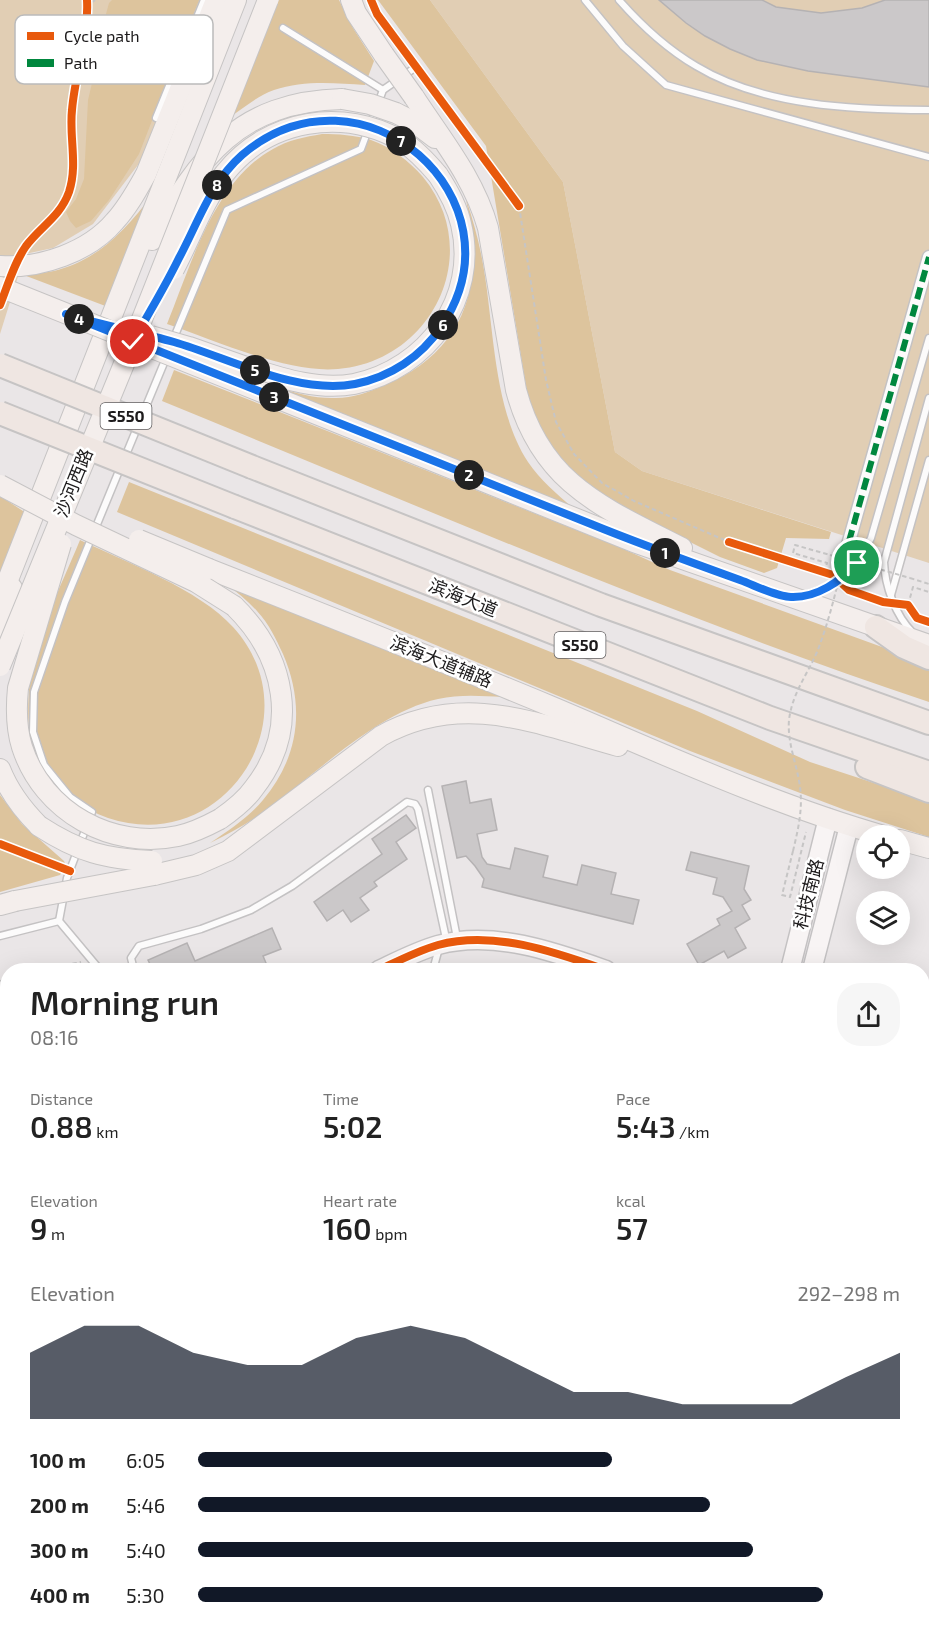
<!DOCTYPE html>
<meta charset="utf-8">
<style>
body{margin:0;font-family:"Exo 2","Noto Sans SC",sans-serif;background:#f6f6f6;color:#222;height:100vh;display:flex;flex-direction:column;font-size:22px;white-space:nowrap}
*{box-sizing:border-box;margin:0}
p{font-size:20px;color:#767676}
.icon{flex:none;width:33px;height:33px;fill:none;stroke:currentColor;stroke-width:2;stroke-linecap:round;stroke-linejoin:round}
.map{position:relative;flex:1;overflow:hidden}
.side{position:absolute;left:0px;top:963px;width:930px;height:668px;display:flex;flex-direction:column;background:#fff;border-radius:24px 24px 0 0;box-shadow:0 6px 24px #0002}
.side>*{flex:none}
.tools{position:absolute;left:856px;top:825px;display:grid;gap:12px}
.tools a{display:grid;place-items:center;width:54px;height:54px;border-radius:50%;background:#fff;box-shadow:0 6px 24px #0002;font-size:30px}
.pin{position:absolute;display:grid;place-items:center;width:51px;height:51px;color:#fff;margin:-26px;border:3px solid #fff;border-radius:50%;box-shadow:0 2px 6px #0007}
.km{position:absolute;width:30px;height:30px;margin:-15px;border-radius:50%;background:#222;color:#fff;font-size:16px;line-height:30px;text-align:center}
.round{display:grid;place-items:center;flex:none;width:63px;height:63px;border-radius:24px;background:#f6f6f6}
.headline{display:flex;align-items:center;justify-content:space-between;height:102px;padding:0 30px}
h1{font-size:33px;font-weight:600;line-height:45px}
.metrics{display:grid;grid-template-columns:repeat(3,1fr);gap:9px;height:102px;padding:6px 30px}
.metrics div{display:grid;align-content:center}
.metrics b{font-size:30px;font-weight:600}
.metrics small{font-size:16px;font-weight:400}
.metrics p{font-size:16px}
.chart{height:168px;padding:12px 30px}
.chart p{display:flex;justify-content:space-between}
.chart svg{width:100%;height:108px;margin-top:6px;fill:#111827;opacity:.7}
ul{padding:0 30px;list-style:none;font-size:20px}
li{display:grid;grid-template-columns:96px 72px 1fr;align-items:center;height:45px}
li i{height:15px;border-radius:8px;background:#111827}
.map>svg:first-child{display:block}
</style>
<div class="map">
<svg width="929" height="1630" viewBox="0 0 929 1630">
<rect width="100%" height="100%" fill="#eae6e7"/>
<g fill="#dfd6d7">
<polygon points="0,1060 8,1062 7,1213 0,1211"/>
<polygon points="922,1122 929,1124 929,1440 922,1438"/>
</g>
<g fill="#e1ceb4">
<polygon points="0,0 207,0 144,157 93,224 53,248 25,254 0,334"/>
<polygon points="430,0 929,0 929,563 642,471 615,452 563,182"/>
<polygon points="929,1217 929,1318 923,1310 923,1242"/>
</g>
<g fill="#ddc49d">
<polygon points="112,0 199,0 139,154 109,200 91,221 76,228 70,221 66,212 76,199 84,179 88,100 103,37 106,14 109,3"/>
<path d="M279,0H339L353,28L374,61L365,85C335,83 303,80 274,90C259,95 246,106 233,115Z"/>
<polygon points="378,0 430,0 563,182 615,452 642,471 831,532 829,539 786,538 777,568 764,573 720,557 620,507 566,471 537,424 527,392 486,146"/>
<path d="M322,134C338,134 355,135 371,140C391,147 409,161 423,177C485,252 433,361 338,369C289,374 214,340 167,324C191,265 214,181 273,149C288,140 305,137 322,134Z"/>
<path d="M152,195L108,307L21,274C32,273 44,273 54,271C98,260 126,230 152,195Z"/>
<path d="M466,199C474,223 480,245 484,270C494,330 494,410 528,462C540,480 557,494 573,508L278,388C297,393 316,399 336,398C353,398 369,392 385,385C437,363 469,325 473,267C475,244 470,222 466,199Z"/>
<path d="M174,370L619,547L670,570L929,664V702C669,615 416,505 162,401Z"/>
<polygon points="129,482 697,711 810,762 929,801 929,837 845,810 690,751 117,512"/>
<polygon points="0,496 26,513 0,576"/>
<path d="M80,540C126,562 200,590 233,627C315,717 224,857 108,818C82,809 61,792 48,768C43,759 36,749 32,740C27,725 28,706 29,690C34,637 60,589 80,540Z"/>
<path d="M226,584L503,697C482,696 460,694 438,699C380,712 323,767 277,802C256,819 234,831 210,843C229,830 248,818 263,800C300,756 305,705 283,654C276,639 269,624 257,611C248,601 237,592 226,584Z"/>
<polygon points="0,795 22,824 64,861 66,866 60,875 0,892"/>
</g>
<g fill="#cbc8c9" stroke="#b5b2b3" stroke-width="1.5">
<polygon points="659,0 762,0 776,7 821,13 862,8 885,0 929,0 929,87 808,71 757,60 730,49 705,36 686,23"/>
<polygon points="466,781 470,803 491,799 497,830 477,834 482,857 487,864 510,869 515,848 548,856 543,877 577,885 582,865 616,873 611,894 639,900 633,924 482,887 484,879 475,866 466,856 457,858 442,786"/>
<polygon points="406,815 416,828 396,842 407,859 374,882 377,886 360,898 369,910 351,922 343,910 327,921 314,902 382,854 372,839"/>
<polygon points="691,852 749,866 744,889 751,900 742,905 750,919 735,928 746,948 728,958 724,951 699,965 687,944 720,925 717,919 732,911 723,897 713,894 717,878 686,870"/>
<polygon points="272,928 281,949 263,956 269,970 246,970 243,965 230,970 172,970 178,968 177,965 165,970 153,970 148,960 187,943 195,961"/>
</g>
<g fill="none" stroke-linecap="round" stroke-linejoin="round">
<g stroke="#c4c2c3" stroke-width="9">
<g id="lane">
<polyline points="585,0 623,46 666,85 929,157"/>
<path d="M619,0C641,25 667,49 696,66C762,106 854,110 929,110"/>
<polyline points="283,28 383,90"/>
<polyline points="156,118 204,0"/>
<polyline points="173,340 227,210 361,149 383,90 416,67"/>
<polyline points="125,457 166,358"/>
<path d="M805,595C839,585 856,569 871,538L929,338"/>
<polyline points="891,595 929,460"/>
<path d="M913,633C895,615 885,586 884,562L929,398"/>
<polyline points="428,790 457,938"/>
<polyline points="0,936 59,921"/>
<polyline points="100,970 59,921 67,878 92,812 70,797 44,765 33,732 34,692 65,602 121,466"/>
<polyline points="134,970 131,958 139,946 201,929 251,910 292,886 407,802 415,804 418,809 447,943"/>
<polyline points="433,970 439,948"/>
<polyline points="0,1068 8,1070"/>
<polyline points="0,1220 8,1189"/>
<polyline points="0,1313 8,1318"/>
<polyline points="69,1630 69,1623"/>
</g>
</g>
<g stroke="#c4c2c3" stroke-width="15">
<g id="street">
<polyline points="844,559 929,257"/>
<polyline points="411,1623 439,1630"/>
</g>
</g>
<g stroke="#c4c2c3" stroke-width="21">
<g id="secondary">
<path d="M379,970C398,961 417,951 438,945C494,930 555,952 606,970"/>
<polyline points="790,970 828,818"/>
<polyline points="812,970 849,826"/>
<polyline points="922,1088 929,1091"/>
<polyline points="0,1239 8,1240"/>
<polyline points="0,1256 8,1258"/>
<polyline points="922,1469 929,1471"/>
<polyline points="922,1490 929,1492"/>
<polyline points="116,1630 118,1623"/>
<polyline points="624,1630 625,1623"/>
<polyline points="644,1630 646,1623"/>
</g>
</g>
<g stroke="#c6c4c4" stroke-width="22">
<g id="primary">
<polyline points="351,0 356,13 384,55"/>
<path d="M414,97C442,140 474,178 488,228L516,390C541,484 602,507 682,548"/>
<polyline points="396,113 414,122 435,138"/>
<path d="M152,240C200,156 238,102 342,99"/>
<path d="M0,266C40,269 89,252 115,221C128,207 137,190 146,174L216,0"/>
<path d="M243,366C278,377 317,391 354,384C427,369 479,298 461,224C457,206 448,190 438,175"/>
<polyline points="279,399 634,542 929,645"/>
<path d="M209,569C323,614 437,659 550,706C659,752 769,803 884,836"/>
<polyline points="0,600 236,0"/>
<polyline points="0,634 12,588"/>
<path d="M0,769C9,792 22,809 39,826"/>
<path d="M220,819C233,810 245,801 254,788C301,728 285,656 234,606"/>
<polyline points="900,840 929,848"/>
<path d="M154,875L196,865L228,851L381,736C462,691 535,723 618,746"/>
<polyline points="0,905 15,901"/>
</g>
</g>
<g stroke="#c6c4c4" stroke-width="26">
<g id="highway">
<polyline points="252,467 601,605 929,723"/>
<polyline points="235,507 770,718 929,773"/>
<polyline points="876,627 904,647 929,658"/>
<polyline points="867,767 929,791"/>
</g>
</g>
<g stroke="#c6c5c5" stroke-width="2" stroke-dasharray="4.5 3" stroke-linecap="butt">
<polyline points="87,7 95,0"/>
<polyline points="519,206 546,380 556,422 574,454 602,483 634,501 729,542"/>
<polyline points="824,572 827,563 793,553 795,545 830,555"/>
<polyline points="910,578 929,584"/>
<polyline points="908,605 913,587 929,592"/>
<polyline points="793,851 782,895 790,897 806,832"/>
<polyline points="43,970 81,962"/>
<polyline points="0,981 8,979"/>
<polyline points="0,1048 8,1050"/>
<polyline points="0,1415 3,1420 8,1422"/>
<polyline points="0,1512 8,1506"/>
</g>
<use href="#lane" stroke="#fcfbfb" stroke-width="6"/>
<use href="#street" stroke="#fcfbfb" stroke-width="12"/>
<use href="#secondary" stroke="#f8f4f4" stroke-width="18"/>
<use href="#primary" stroke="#f4eeec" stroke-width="20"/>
<use href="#highway" stroke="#efe6e2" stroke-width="22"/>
<g stroke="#c6c4c4" stroke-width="22" stroke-linecap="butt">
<g id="primary-bridge">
<polyline points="384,55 414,97"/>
<polyline points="342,99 370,104 396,113"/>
<path d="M174,269C191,237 203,202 225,173C268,119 343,107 402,141C416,150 427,162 438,175"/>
<polyline points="0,287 279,399"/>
<polyline points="151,336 189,347 243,366"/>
<polyline points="0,485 76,525 196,582 234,606"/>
<polyline points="139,540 209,569"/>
<path d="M61,544L18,688C16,708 16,728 22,747C43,812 112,850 178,836C193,833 207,826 220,819"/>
<polyline points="0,666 133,342 268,0"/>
<path d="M39,826C79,852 105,859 152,861"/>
<polyline points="15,901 154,875"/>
</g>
</g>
<g stroke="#c6c4c4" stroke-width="26" stroke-linecap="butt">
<g id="highway-bridge">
<polyline points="0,365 252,467"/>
<polyline points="0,413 235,507"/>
</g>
</g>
<g stroke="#c6c5c5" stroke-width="2" stroke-dasharray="4.5 3" stroke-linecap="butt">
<polyline points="830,555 910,578"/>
<path d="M793,851C798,830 803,809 800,787C797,764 787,743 789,720C792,694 807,675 817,652C829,622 836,590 844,559"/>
</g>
<use href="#primary-bridge" stroke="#f4eeec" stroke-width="20"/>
<use href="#highway-bridge" stroke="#efe6e2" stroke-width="22"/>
<polyline stroke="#00873e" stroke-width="6" stroke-dasharray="12 6" stroke-linecap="butt" points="844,559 929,257"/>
<g stroke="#fff" stroke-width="11">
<g id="cycleway">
<polyline points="371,0 377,14 519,206"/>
<path d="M0,305C8,285 14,263 26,246C41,226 60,217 69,192C78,165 69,137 72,110C75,73 89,37 87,0"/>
<polyline points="729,542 833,575 849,590 883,602 908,605 917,618 929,622"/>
<polyline points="0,844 70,871"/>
<path d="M379,970C398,961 417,951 438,945C494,930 555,952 606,970"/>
</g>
</g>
<use href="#cycleway" stroke="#e8590c" stroke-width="8"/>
</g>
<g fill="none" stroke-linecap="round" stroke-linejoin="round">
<g stroke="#fff" stroke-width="12">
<path id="route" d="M133,342C148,314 165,287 179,258C198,223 211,182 242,155C361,53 528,199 441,327C421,357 390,377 355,384C297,395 229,358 174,342C138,332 102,325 66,314C241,383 416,454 591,524C640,544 690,562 740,580C754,585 777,597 791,597C817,598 841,581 857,563"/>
</g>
<use href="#route" stroke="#1a73e8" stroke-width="8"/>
</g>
<g text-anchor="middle" stroke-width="5" stroke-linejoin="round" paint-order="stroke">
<g fill="#fff" stroke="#615f60" stroke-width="1.5">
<rect x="100.5" y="403" width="51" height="26" rx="4.5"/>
<rect x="554.5" y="632" width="51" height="26" rx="4.5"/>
</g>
<g font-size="16" font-weight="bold" fill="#1d1b1c">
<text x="126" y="422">S550</text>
<text x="580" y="651">S550</text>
</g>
<g font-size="18" fill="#1d1b1c" stroke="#fff">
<text transform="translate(74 483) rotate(-68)" y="6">沙河西路</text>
<text transform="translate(463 598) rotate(22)" y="6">滨海大道</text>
<text transform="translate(441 662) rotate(22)" y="6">滨海大道辅路</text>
<text transform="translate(809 894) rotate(-76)" y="6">科技南路</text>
</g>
</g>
<rect x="15" y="15" width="198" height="69" rx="9" fill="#fff" stroke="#bbb" stroke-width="1.5"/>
<rect x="27" y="32" width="27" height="8" fill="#e8590c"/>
<rect x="27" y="59" width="27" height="8" fill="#00873e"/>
<g font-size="16" fill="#1d1b1c">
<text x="64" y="42">Cycle path</text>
<text x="64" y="69">Path</text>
</g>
</svg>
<div class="tools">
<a><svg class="icon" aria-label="locate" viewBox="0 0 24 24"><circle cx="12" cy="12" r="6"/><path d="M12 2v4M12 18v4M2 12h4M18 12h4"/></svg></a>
<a><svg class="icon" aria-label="layers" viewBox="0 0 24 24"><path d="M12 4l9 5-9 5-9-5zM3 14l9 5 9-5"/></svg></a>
</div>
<div class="pin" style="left:857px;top:563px;background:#1e9e55"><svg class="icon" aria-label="arrive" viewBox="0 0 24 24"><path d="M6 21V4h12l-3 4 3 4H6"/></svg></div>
<div class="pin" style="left:133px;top:342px;background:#d93025"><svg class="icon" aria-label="check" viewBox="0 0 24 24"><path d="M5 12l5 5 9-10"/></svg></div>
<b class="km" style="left:665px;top:553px">1</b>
<b class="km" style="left:469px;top:475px">2</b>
<b class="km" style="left:274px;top:397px">3</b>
<b class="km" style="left:79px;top:319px">4</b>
<b class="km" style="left:255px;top:370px">5</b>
<b class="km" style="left:443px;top:325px">6</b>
<b class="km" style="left:401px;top:141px">7</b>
<b class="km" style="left:217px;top:185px">8</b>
<section class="side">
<div class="headline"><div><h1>Morning run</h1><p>08:16</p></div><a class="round"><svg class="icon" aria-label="share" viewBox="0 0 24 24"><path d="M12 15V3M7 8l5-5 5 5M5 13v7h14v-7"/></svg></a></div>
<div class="metrics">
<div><p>Distance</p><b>0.88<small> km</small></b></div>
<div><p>Time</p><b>5:02</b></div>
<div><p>Pace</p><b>5:43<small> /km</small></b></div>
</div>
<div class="metrics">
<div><p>Elevation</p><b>9<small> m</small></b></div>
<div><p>Heart rate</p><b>160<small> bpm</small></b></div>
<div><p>kcal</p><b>57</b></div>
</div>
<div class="chart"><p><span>Elevation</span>292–298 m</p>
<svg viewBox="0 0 160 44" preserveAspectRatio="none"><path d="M0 44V17L10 6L20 6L30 17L40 22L50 22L60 11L70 6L80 11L90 22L100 33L110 33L120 38L130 38L140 38L150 27L160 17V44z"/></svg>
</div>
<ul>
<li><b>100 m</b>6:05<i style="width:59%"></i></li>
<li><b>200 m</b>5:46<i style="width:73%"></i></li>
<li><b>300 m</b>5:40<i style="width:79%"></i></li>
<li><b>400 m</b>5:30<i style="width:89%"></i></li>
</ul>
</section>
</div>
